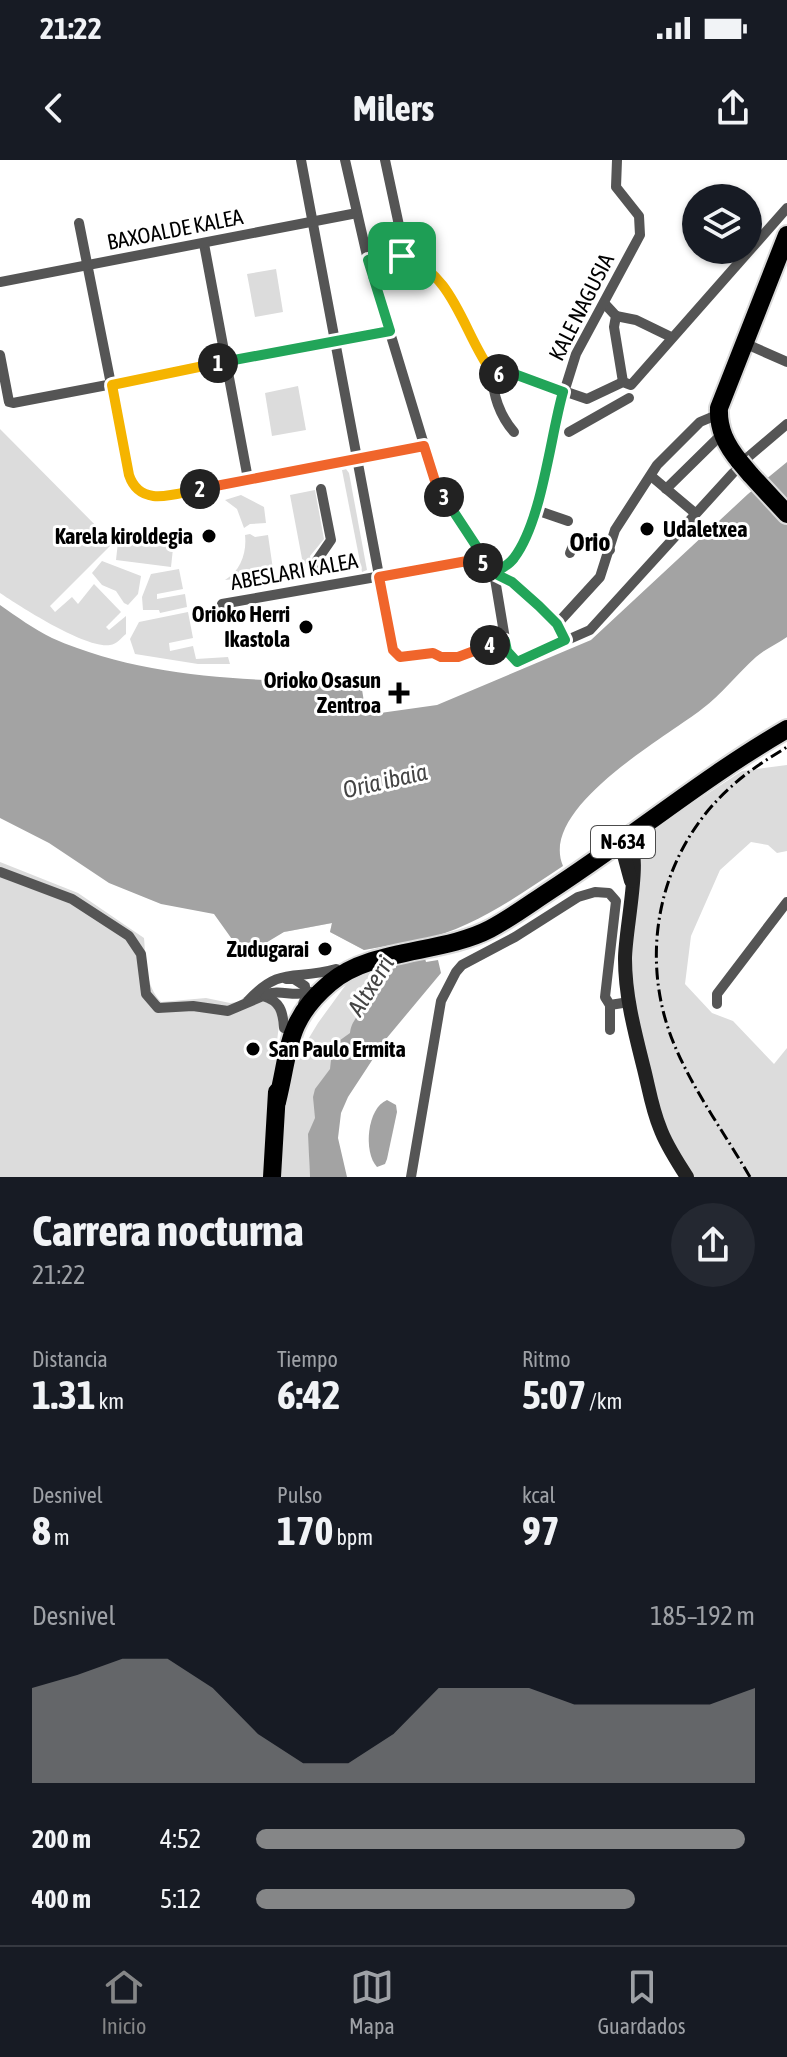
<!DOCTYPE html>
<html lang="es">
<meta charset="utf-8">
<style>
body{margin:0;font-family:"Asap Condensed",sans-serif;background:#242831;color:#f1f3f6;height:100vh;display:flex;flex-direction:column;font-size:30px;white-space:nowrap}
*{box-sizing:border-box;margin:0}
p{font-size:26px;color:#9ea1a6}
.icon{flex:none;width:44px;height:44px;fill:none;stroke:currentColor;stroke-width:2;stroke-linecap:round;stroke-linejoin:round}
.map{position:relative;height:1017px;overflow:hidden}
.side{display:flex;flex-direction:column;background:#171b24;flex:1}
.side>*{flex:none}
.tools{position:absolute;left:682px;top:24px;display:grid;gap:16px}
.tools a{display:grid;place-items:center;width:80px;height:80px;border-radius:50%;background:#171b24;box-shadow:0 2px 6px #0004;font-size:40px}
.pin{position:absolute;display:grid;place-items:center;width:68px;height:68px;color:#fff;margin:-34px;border-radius:16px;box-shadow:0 4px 12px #0006}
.km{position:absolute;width:40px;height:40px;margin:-20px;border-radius:50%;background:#222;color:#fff;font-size:22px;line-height:40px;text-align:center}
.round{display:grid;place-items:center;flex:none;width:84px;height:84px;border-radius:42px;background:#242831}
.overview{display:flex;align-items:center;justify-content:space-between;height:136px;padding:0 32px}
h1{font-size:44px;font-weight:700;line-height:60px}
.figures{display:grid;grid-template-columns:repeat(3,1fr);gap:12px;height:136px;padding:8px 32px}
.figures div{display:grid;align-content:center}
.figures b{font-size:40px;font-weight:700}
.figures small{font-size:22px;font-weight:400}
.figures p{font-size:22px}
.chart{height:224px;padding:16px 32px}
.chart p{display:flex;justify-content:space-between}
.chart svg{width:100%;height:144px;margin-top:8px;fill:#858687;opacity:.7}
ul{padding:0 32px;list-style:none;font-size:26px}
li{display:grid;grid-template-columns:128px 96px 1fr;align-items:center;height:60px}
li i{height:20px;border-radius:10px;background:#858687}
.status{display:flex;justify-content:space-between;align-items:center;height:56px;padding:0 40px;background:#171b24;direction:ltr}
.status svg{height:22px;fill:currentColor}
header{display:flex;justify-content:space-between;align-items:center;height:104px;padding:0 32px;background:#171b24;font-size:36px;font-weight:700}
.menu{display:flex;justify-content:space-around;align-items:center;height:112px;border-top:2px solid #363941;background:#171b24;font-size:22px;color:#9ea1a6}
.menu a{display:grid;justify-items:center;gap:4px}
.menu .on{color:#858687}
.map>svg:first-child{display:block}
</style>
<div class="status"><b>21:22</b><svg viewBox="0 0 49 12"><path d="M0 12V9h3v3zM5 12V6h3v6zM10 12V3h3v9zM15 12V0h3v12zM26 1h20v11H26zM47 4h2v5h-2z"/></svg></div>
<header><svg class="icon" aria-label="back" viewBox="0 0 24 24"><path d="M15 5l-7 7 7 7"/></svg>Milers<svg class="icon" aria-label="share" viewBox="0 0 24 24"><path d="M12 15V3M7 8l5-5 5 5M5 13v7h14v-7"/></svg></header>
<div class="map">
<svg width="787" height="1017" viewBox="0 0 787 1017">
<rect width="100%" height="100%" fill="#fff"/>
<g fill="#dcdcdc">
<polygon points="276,109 283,152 255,157 247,114"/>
<polygon points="298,226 306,270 272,276 265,233"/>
<path d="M0,269L113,383L50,446L55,452L72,437L78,444L94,424L121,452L106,467L109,470L126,456V474C121,478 117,484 110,485C86,489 21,447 0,433Z"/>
<polygon points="346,309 349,313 367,410 362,412 342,310"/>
<polygon points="315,330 324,379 310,396 311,403 303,404 290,335"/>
<polygon points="241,335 264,347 266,363 250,364 244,368 237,349 225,340"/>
<polygon points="119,373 174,379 171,407 116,400"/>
<path d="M250,374L255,377L268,375L275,423L240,429L235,419L225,420C241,411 247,392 245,375Z"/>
<polygon points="102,401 141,416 138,434 128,445 124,443 116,431 102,425 92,413"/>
<polygon points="179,409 183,429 157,434 157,439 185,434 187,447 160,453 159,450 143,450 142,437 151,414"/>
<polygon points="188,452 193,478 169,483 170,491 193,486 196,499 228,497 230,504 198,504 135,494 130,479 139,462"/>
<polygon points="787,605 787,691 777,693 768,685 751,682 720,710 691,776 685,824 712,853 733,861 774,904 787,888 787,1017 683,1017 652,961 623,834 637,684 669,659 742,611"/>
<path d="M0,702L78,733L144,778C146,801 145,825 161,842L206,838L230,843L239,842L244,837L272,842L280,857L276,889L286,916L318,863L350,819L355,815L396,808L391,785L364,790L330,772L332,763L284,772L375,734L401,807L309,983L310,1017H0Z"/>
</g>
<g fill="#a3a3a3">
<path d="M787,302V477C777,484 765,489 756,497C737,514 722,534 702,549C665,578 538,648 563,706C517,736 475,768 420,780L426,802L438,800L441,813L386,879L348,937L341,953L338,978L347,1017H310L308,974L315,958L313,937L315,929L330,909L331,900L329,888L350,873C351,864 354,862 358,854C365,842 370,827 370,813L396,808L391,785L364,790L330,772L332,763L284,772L244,796L214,754L161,744L109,723L49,683L0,658V445C17,457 34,469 52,478C149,521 258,520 361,523L366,555L437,545L591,480L748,334Z"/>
<path d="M387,940L396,945L397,952L387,999L385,1004L377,1007C363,992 367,948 387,940Z"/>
</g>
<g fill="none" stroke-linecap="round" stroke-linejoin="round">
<g stroke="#dbdbdb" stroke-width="22">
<g id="highway">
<path d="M740,302C726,285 718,269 719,248L787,75"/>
<polyline points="750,314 787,354"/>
<path d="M277,942C290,891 285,861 330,823C371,788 442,794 490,769C511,758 531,743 551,730C631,678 704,617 787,569"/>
<polyline points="272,1017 277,932"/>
</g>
</g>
<g stroke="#555" stroke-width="10">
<polyline points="301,0 393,490 400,497 433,493 441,497 458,497 505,481"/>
<polyline points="345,0 368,100 435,321 494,413 512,422 539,446 557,464 565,480"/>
<polyline points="385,0 400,70 402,96"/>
<path d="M79,63L129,315C134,329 141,335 155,337L424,286"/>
<polyline points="204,84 248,319"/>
<path d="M368,100C402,92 417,97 442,121L481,198L493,214L517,215L587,239L623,222L631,225L787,48"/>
<polyline points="0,122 357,53"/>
<polyline points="604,143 616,156 614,167 623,222"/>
<polyline points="616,156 636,160 671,177"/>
<polyline points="744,183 787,202"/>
<polyline points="0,195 9,242 13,243 390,171"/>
<path d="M493,214C492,234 500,256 514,272"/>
<polyline points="569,272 629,238"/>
<polyline points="747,298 787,264"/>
<polyline points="651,316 695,353"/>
<polyline points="666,329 722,274"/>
<polyline points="536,350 568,361"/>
<polyline points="570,393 574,383 583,381 610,390"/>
<polyline points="313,406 331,380 321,329"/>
<polyline points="494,413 513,401 520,389 536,350 553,282 555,261 576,194 640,75 639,56 616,27 617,0"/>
<polyline points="494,413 507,491 517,502 590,470 733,313"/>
<polyline points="222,444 467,401 488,404"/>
<polyline points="557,464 600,417 615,370 657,305 700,262 719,254"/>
<path d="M0,712L72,739L129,776L141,794L146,834L158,848L193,846L228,851L263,836C280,841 283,851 284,868"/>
<polyline points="286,819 294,819 305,826 305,839 303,844"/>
<path d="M265,835C281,828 292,838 311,832"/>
<path d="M248,841C281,805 295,821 336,809"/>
<polyline points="717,844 717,834 787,742"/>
<polyline points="610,870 610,845"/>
<polyline points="411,1017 441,841 456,812 462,805 515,777 578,737 595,732 609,733 616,741 605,837 610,845 629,842"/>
</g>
<g stroke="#222" stroke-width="14">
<path d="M629,678C642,698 625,770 625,799C625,836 635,873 644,909C649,929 652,949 660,968C666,985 677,1001 687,1017"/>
<polyline points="621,684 631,721"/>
</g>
<use href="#highway" stroke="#000" stroke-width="18"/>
<path stroke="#000" stroke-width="3" stroke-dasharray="12 4 2 4" stroke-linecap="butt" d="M750,1017C725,974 693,930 674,884C637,795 659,690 732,626C748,611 768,599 787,587"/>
<g stroke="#dbdbdb" stroke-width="22" stroke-linecap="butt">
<polyline id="highway-bridge" points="740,302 750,314"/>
</g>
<use href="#highway-bridge" stroke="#000" stroke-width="18"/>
</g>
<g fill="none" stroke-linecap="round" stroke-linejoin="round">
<g stroke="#fff" stroke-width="16">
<polyline id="split-1" points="218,203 390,171 368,100 387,96 402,96"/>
</g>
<g stroke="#fff" stroke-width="16">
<path id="split-2" d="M200,329C174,334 140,348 129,315L112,225L218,203"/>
</g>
<g stroke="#fff" stroke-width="16">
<polyline id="split-3" points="200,329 424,286 435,321 444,337"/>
</g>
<g stroke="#fff" stroke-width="16">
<polyline id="split-4" points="444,337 494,413 512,422 539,446 557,464 565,480 517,502 507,491 505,481 490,485"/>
</g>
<g stroke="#fff" stroke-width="16">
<polyline id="split-5" points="483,403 467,401 379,417 393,490 400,497 433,493 441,497 458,497 490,485"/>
</g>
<g stroke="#fff" stroke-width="16">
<path id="split-6" d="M483,403L494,413C501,409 509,405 514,398C542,361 550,278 563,232L517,215L499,214"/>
</g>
<g stroke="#fff" stroke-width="16">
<path id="split-7" d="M402,96C455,113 463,174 493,214H499"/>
</g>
<use href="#split-1" stroke="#22a559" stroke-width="10"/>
<use href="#split-2" stroke="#f5b400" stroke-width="10"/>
<use href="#split-3" stroke="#f0652b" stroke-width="10"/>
<use href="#split-4" stroke="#22a559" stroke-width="10"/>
<use href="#split-5" stroke="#f0652b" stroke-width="10"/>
<use href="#split-6" stroke="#22a559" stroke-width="10"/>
<use href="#split-7" stroke="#f5b400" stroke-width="10"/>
</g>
<g fill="#000" stroke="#fff" stroke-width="3">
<circle cx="647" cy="369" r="8"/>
<circle cx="209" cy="376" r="8"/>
<circle cx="306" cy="467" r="8"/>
<path d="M395 521h8v8h8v8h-8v8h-8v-8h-8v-8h8z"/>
<circle cx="325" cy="789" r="8"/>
<circle cx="253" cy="889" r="8"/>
</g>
<g text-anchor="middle" stroke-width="6" stroke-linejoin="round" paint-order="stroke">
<rect fill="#fff" stroke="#4c4c4c" stroke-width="2" x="591" y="666" width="64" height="32" rx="6"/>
<g font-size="20" font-weight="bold" fill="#000">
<text x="623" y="689">N-634</text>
</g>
<g font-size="22" fill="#000" stroke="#fff">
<text transform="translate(175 69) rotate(-11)" y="8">BAXOALDE KALEA</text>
<text transform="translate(581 147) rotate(-63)" y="8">KALE NAGUSIA</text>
<text transform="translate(294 411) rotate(-10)" y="8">ABESLARI KALEA</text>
</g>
<g font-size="22" font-weight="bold" fill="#000" stroke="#fff" text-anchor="end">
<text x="663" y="377" text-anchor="start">Udaletxea</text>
<text x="193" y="384">Karela kiroldegia</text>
<text x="290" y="462">Orioko Herri<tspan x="290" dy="25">Ikastola</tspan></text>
<text x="381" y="528">Orioko Osasun<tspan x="381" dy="25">Zentroa</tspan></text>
<text x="309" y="797">Zudugarai</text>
<text x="269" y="897" text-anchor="start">San Paulo Ermita</text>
</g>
<g font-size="24" font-style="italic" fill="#444" stroke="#fff">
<text transform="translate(385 621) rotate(-13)" y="8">Oria ibaia</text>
<text transform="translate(371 826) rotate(-58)" y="8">Altxerri</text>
</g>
<g font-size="26" font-weight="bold" fill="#000" stroke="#fff">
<text x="590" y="391">Orio</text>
</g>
</g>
</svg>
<div class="tools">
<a><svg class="icon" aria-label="layers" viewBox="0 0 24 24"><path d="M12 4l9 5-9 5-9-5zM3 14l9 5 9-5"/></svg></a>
</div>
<div class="pin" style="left:402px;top:96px;background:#1e9e55"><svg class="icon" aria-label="arrive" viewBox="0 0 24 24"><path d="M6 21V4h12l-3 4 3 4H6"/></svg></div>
<b class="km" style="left:218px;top:203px">1</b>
<b class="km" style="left:200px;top:329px">2</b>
<b class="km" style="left:444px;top:337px">3</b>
<b class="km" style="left:490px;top:485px">4</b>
<b class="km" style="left:483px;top:403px">5</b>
<b class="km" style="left:499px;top:214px">6</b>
</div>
<section class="side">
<div class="overview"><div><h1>Carrera nocturna</h1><p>21:22</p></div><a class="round"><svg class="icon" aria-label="share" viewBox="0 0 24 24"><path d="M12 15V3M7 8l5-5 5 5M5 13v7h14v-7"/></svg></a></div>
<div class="figures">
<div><p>Distancia</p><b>1.31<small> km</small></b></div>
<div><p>Tiempo</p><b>6:42</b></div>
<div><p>Ritmo</p><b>5:07<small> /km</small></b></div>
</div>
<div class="figures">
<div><p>Desnivel</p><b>8<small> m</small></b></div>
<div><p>Pulso</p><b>170<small> bpm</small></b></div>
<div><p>kcal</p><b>97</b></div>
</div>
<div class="chart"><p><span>Desnivel</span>185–192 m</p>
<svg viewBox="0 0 160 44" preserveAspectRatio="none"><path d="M0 44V15L10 11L20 6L30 6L40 15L50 29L60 38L70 38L80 29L90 15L100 15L110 15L120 20L130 20L140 20L150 20L160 15V44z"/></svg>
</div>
<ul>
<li><b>200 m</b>4:52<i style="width:98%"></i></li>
<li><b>400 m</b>5:12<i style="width:76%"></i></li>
</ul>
</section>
<nav class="menu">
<a class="on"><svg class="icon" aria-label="home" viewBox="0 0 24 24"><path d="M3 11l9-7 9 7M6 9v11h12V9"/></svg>Inicio</a>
<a><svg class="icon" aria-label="map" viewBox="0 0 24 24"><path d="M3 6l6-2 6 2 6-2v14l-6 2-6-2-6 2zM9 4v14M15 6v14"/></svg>Mapa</a>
<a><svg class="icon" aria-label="saved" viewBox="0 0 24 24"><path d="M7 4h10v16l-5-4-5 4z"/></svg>Guardados</a>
</nav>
